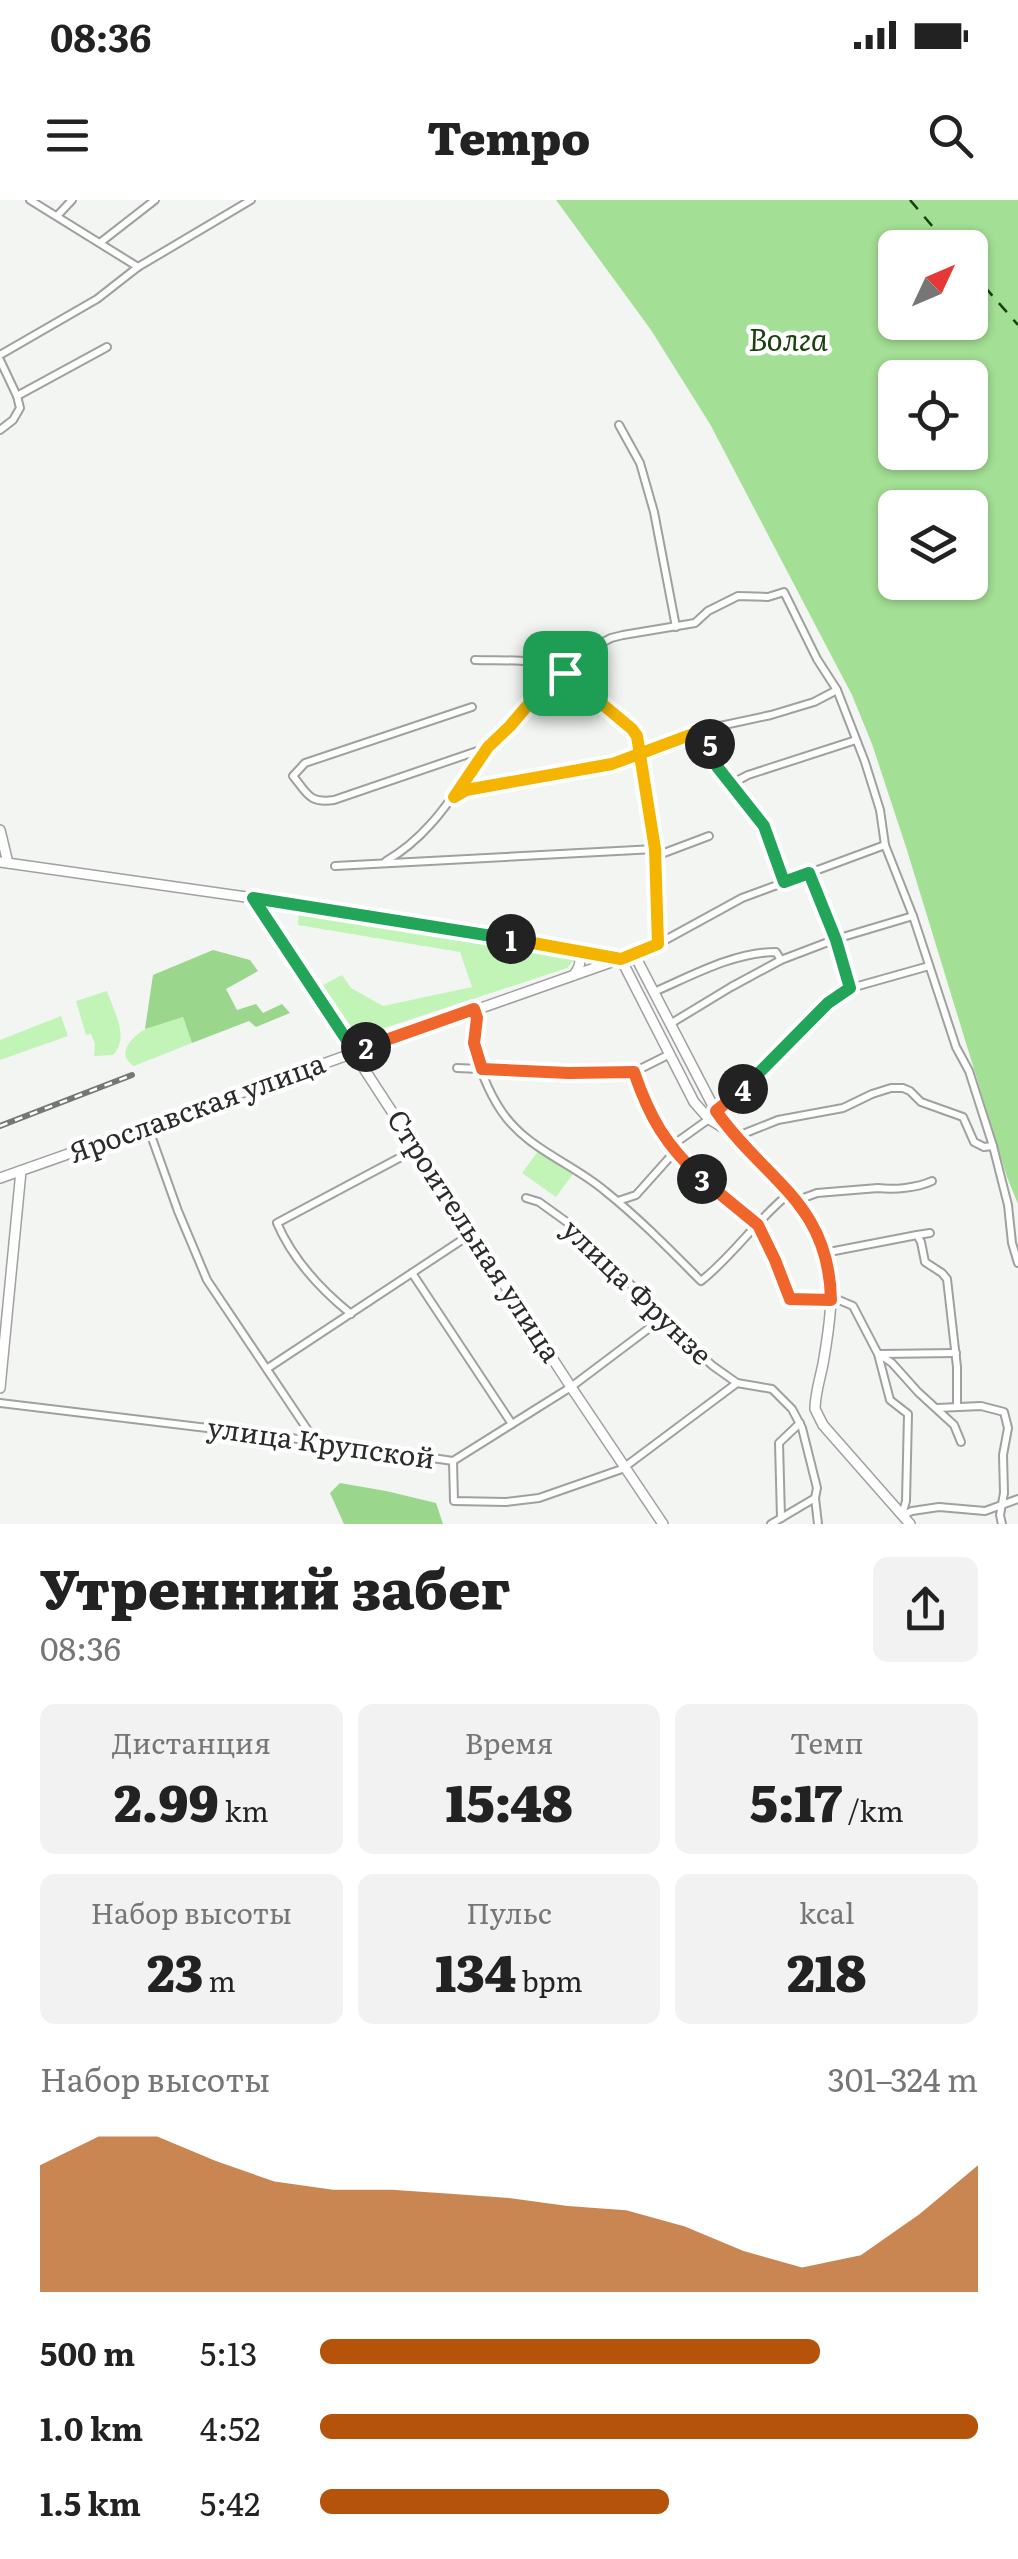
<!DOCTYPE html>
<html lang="ru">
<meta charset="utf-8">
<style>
body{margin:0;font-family:Literata,serif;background:#f2f2f2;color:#222;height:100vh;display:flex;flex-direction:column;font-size:38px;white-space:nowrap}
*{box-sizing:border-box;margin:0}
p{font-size:32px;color:#767676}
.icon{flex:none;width:55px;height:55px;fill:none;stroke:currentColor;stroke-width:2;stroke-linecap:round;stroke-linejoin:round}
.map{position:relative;height:1324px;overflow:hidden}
.details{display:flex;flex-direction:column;background:#fff;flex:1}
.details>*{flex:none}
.needle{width:65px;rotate:46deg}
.buttons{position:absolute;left:878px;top:30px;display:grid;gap:20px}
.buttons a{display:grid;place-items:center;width:110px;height:110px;border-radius:15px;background:#fff;box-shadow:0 2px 8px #0004;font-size:50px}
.pin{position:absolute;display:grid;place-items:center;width:85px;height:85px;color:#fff;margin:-42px;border-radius:20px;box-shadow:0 5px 15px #0006}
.km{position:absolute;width:50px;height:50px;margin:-25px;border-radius:50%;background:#222;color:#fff;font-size:28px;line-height:50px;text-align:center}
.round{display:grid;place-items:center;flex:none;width:105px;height:105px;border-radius:15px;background:#f2f2f2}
.summary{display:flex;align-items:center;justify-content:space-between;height:170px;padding:0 40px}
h1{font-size:55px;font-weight:800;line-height:75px}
.stats{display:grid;grid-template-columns:repeat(3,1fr);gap:15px;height:170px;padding:10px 40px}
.stats div{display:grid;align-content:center;border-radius:15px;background:#f2f2f2;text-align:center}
.stats b{font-size:50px;font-weight:800}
.stats small{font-size:28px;font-weight:400}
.stats p{font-size:28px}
.chart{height:280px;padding:20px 40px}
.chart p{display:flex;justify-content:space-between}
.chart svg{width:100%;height:180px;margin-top:10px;fill:#b45309;opacity:.7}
ul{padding:0 40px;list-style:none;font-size:32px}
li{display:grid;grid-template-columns:160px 120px 1fr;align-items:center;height:75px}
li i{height:25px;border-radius:12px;background:#b45309}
.status{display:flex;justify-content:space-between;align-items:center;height:70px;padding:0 50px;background:#fff;direction:ltr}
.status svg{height:28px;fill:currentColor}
header{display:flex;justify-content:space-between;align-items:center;height:130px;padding:0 40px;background:#fff;font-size:45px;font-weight:800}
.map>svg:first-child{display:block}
</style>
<div class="status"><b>08:36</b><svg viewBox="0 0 49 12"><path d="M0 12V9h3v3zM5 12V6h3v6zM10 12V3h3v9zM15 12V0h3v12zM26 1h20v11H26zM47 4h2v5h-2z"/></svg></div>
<header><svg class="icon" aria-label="menu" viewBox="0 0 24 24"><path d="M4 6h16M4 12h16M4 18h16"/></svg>Tempo<svg class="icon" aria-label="search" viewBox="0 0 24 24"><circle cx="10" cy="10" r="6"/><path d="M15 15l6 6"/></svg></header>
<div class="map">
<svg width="1018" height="1324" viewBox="0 0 1018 1324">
<rect width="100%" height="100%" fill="#f2f5f2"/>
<g fill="#c3f4b7">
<polygon points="299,709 566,753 571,755 574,760 567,768 363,835 356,834 323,785 342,775 351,788 383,806 472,787 460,752 298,725"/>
<path d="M107,791C114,812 130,837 113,855L94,856L95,844L91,834L86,835L76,801Z"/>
<polygon points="61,816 68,836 0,860 0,840"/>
<path d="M183,817L192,843L134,866C116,855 130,838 144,830C155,823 171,821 183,817Z"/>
<polygon points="539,950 573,974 556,997 522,973"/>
</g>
<g fill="#9ad68b">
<polygon points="213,750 250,760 258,771 226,789 237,810 256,804 263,813 282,804 290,813 256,827 249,821 192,843 183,817 145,829 153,775"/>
<polygon points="340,1283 386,1291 436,1303 443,1324 344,1324 330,1293"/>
</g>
<path fill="#a3df94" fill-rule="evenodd" d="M556,0H1018V1004L1007,977L906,647L872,544L852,495L710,224L651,130ZM895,48H970V122H895ZM895,178H970V252H895ZM895,308H970V382H895Z"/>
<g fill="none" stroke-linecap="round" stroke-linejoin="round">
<g stroke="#1a400e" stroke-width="2.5" stroke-dasharray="12 10" stroke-linecap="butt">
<polyline points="910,0 951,48"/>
<polyline points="970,70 1018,125"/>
</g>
<g stroke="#9fa19e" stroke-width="10">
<g id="street">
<polyline points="30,0 138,67"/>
<polyline points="57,16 72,0"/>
<polyline points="101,42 155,0"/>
<polyline points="0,155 97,99 138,67 251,0"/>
<polyline points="0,160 17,196 20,208 13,220 0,230"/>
<polyline points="17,196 107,147"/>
<polyline points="619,225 640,263 654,312 676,427"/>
<path d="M475,460C505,461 539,457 565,473L632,529L637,536L655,649L658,744"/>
<path d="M472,507L305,563L293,576C307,593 309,604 334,600L489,547L510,526L551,478L565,473L585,452L611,438L623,435L695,423L708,411L738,396L768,397L784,392L817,459L837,490L865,562L880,610L885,645L913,716L956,847L969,871L993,946L1008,1005L1012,1043L1018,1063"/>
<polyline points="706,529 715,565 764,626 784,682"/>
<polyline points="729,585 748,575 856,540"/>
<polyline points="454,597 467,591 611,564 706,529 771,515 814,502 837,490"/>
<polyline points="656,656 709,636"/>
<path d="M386,661C432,635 455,591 487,549"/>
<polyline points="335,666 655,649"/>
<polyline points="809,673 836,739 851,788"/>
<polyline points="634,754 658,744 742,698 885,645"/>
<path d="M654,792C691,776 734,752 776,752L781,760"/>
<path d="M475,810C477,821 472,830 474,841C476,863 489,893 502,912C527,949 572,963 605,991C639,1018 670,1050 701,1081C734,1055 758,1018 791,992"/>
<polyline points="670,824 731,787 781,760 836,739 913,716"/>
<polyline points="457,868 569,873 634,872 670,854"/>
<polyline points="634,872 649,910 672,950 720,995 758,1025 775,1060 790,1099 839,1100 853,1106 878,1154 890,1200 908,1214 906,1301 902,1315"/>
<polyline points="717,911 752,881 838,795 851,788 929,766"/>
<polyline points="148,927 178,1011 207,1080 315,1241"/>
<polyline points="738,936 778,920 843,908 872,894 891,888 903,888 910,891 921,902 963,917 974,942 984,947 993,946"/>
<polyline points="526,998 539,1002 575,1028 644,1098 660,1120 713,1166 737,1183 772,1189 792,1209 802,1228 817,1288 815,1298 818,1324"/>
<path d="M798,1000L817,993L878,988C894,990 917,988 932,981"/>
<polyline points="618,1001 636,995 670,957 674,944 709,919"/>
<polyline points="917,1035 930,1033"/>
<polyline points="824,1053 917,1035 921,1042 925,1062 942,1073 947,1079 957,1167 957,1206"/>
<polyline points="412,1073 512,1224"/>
<path d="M351,1114C320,1089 293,1060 277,1023L416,949"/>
<polyline points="879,1154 892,1163 918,1192 954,1225 961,1242"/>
<polyline points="880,1154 956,1153"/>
<polyline points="268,1168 471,1034"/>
<polyline points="0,1203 315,1241 453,1261 571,1187 660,1120"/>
<polyline points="937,1208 981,1206 1004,1212 1008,1228 1003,1255 1004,1293 1000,1315 1002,1324"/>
<polyline points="453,1261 454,1301 506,1302 539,1298 622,1269 737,1183"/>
<polyline points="903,1315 912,1311 939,1307 985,1311 1018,1299"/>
<polyline points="781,1318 779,1243 800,1223"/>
<polyline points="771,1324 815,1298"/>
</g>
</g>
<g stroke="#9fa19e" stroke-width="12">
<g id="secondary">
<polyline points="0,630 8,663"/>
<polyline points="0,662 253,698 573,748 618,758"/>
<polyline points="253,698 571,1187 663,1324"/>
<path d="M573,748C582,758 582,764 574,775"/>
<polyline points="621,759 694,902 709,919 730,932"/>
<path d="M0,978L634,754L712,904C756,970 831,1004 831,1095C831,1118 827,1141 823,1164C820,1179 815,1194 815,1209L823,1225L910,1324"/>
<polyline points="0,1188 21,971"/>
</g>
</g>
<use href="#street" stroke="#fff" stroke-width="6"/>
<use href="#secondary" stroke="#fff" stroke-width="9"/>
<g stroke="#757775" stroke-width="6">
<polyline id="rail" points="0,926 132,875"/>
</g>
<use href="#rail" stroke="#fff" stroke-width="2.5" stroke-dasharray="8" stroke-linecap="butt"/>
</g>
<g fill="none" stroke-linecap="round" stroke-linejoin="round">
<g stroke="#fff" stroke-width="20">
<polyline id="split-1" points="511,739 621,759 658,744 655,649 637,536 632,529 565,473"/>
</g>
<g stroke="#fff" stroke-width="20">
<polyline id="split-2" points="366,847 354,851 253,698 511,739"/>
</g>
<g stroke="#fff" stroke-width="20">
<path id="split-3" d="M366,847L474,809L477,818L474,843L482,869L569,873L634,872C650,919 666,945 702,979"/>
</g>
<g stroke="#fff" stroke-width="20">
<path id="split-4" d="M702,979L758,1025L775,1060L790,1099L831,1100C829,1002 765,981 716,911L743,889"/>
</g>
<g stroke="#fff" stroke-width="20">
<polyline id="split-5" points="710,544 715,564 764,626 784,682 809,673 836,740 850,788 828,803 743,889"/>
</g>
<g stroke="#fff" stroke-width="20">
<polyline id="split-6" points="565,473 551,478 510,526 488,547 454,597 466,590 612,564 706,529 710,544"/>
</g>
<use href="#split-1" stroke="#f5b400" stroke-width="12"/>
<use href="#split-2" stroke="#22a559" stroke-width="12"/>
<use href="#split-3" stroke="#f0652b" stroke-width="12"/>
<use href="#split-4" stroke="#f0652b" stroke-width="12"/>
<use href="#split-5" stroke="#22a559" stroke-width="12"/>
<use href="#split-6" stroke="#f5b400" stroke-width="12"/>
</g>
<g text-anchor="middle" stroke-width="9" stroke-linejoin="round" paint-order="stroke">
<g font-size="28" fill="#2a2b2a" stroke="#fff">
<text transform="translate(197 908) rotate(-20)" y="10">Ярославская улица</text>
<text transform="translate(474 1036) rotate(57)" y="10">Строительная улица</text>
<text transform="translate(637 1092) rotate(44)" y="10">улица Фрунзе</text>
<text transform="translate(321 1243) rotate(8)" y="10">улица Крупской</text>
</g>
<g font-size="30" font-style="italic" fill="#1a400e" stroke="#fff">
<text x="788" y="151">Волга</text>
</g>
</g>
</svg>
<div class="buttons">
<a><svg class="needle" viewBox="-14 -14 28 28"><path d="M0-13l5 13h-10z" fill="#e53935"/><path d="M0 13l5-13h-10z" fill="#767676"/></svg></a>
<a><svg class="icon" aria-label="locate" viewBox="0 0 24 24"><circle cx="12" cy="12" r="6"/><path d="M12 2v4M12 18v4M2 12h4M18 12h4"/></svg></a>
<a><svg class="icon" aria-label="layers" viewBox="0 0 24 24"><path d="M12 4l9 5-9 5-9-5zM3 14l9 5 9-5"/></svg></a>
</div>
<div class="pin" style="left:565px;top:473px;background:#1e9e55"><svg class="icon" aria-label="arrive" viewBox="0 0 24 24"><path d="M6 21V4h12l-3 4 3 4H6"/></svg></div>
<b class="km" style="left:511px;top:739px">1</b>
<b class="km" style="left:366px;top:847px">2</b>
<b class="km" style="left:702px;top:979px">3</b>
<b class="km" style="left:743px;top:889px">4</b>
<b class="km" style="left:710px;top:544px">5</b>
</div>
<section class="details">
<div class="summary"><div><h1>Утренний забег</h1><p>08:36</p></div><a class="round"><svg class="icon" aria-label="share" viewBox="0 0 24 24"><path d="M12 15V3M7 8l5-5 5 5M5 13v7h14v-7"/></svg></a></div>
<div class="stats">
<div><p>Дистанция</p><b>2.99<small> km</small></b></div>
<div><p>Время</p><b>15:48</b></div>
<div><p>Темп</p><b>5:17<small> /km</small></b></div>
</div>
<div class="stats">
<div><p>Набор высоты</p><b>23<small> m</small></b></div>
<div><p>Пульс</p><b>134<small> bpm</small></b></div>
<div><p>kcal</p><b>218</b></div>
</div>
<div class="chart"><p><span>Набор высоты</span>301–324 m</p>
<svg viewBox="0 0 160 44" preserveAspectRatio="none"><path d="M0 44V13L10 6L20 6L30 12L40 17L50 19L60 19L70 20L80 21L90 23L100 24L110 28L120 34L130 38L140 35L150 25L160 13V44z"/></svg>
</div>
<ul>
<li><b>500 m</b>5:13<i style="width:76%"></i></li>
<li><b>1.0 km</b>4:52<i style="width:100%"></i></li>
<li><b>1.5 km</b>5:42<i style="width:53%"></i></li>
</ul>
</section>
